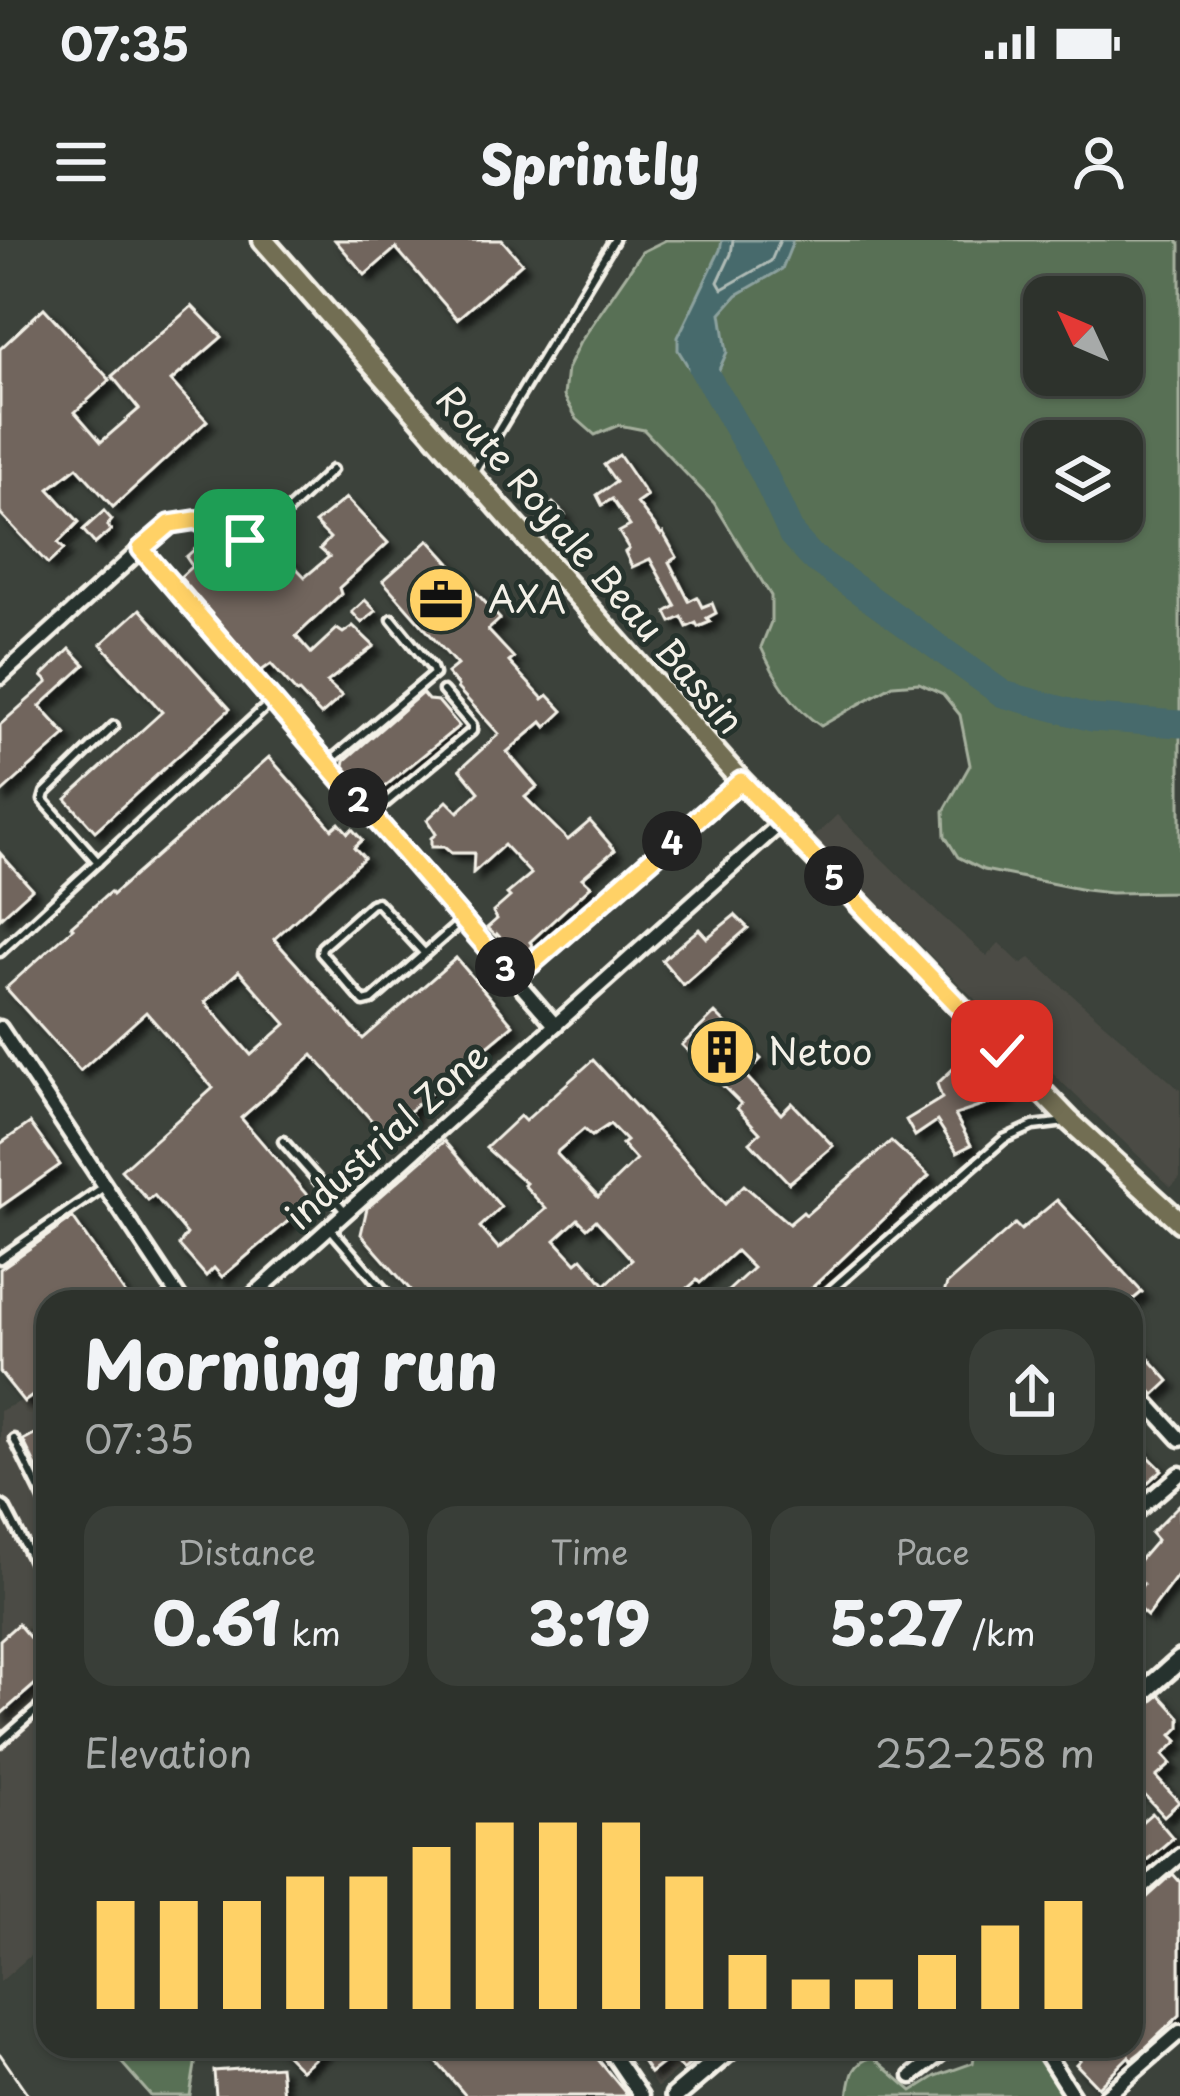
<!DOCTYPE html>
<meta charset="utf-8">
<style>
body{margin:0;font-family:"Playpen Sans",sans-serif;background:#393e38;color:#f1f3f6;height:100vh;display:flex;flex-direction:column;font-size:45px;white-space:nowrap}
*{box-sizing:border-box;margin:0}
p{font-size:39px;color:#a7aaa9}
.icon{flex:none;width:66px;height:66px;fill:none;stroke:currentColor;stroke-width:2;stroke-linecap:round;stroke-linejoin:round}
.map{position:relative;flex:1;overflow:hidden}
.panel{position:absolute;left:36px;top:1050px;width:1107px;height:768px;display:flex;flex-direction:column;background:#2d322c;border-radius:36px;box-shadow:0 3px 9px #0004,0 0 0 3px #484d48}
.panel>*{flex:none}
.needle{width:78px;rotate:314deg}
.fabs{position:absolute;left:1023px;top:36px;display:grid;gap:24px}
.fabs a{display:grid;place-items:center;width:120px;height:120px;border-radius:24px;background:#2d322c;box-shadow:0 3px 9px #0004,0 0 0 3px #484d48;font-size:60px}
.pin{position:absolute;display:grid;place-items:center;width:102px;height:102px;color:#fff;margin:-51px;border-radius:24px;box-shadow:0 6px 18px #0006}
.km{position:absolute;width:60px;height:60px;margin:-30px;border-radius:50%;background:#222;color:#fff;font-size:33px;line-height:60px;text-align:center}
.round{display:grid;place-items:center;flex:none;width:126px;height:126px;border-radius:36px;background:#393e38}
.head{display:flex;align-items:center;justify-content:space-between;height:204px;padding:0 48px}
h1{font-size:66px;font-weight:800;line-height:90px}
.metrics{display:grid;grid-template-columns:repeat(3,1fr);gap:18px;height:204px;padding:12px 48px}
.metrics div{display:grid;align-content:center;border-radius:30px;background:#393e38;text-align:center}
.metrics b{font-size:60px;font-weight:800}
.metrics small{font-size:33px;font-weight:400}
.metrics p{font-size:33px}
.chart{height:336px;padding:24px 48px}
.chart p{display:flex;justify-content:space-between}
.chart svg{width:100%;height:216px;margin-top:12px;stroke:#ffd166;stroke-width:6}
.status{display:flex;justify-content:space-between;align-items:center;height:84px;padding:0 60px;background:#2d322c;direction:ltr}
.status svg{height:33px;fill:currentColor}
header{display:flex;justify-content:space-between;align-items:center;height:156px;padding:0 48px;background:#2d322c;font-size:54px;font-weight:800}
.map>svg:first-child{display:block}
</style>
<div class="status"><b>07:35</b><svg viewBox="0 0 49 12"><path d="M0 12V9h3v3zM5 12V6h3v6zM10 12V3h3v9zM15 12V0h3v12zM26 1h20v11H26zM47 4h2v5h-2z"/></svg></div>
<header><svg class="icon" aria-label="menu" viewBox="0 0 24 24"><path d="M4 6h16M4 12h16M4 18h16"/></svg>Sprintly<svg class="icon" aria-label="person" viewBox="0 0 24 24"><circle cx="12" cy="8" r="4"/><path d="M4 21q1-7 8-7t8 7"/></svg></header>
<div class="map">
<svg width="1180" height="1856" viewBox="0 0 1180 1856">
<defs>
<filter id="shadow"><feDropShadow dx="7" dy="7" stdDeviation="3" flood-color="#0009"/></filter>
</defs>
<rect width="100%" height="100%" fill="#3c423b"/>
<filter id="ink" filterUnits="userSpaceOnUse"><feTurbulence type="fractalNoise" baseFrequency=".00833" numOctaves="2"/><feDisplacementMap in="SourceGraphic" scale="24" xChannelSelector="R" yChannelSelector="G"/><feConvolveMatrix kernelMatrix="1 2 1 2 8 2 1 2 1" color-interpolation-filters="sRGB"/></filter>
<g filter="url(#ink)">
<g fill="#4c4c45">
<polygon points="837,575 928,664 987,716 999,703 1021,724 1030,718 1180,850 1180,938 1171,947 949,734 814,597"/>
<polygon points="48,1148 48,1700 0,1742 0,1171"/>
<polygon points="631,1806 705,1806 657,1848"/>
</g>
<g fill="#586f54" stroke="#a6b09e" stroke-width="3" fill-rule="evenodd">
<path d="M666,0H1176L1180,4V652L1111,653L1085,650L984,630L958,617L945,596L944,571L970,525L960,475L943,454L919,443L893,445L821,486C792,467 775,438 761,407L771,382V356L714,263L644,190L619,185L595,195L577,179L564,156L567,129L579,104L642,12ZM1044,57H1122V135H1044ZM1044,201H1122V279H1044Z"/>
<polygon points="107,1806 198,1806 190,1856 151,1856"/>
<path d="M976,1806H1016L1039,1811L1081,1856H848C851,1836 852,1823 873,1817L912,1851L936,1836L973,1823Z"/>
</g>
<polygon fill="#476b6c" stroke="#8ca19e" stroke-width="3" points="722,0 792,0 792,4 782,29 737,55 721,73 727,112 711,147 699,144 678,110 678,97 720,10"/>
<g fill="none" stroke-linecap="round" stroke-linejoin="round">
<polyline stroke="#afbbb6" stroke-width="3" points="733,0 731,14 718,42 722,49 771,21 780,0"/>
<polyline stroke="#476b6c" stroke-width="27" points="700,113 702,128 764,234 792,295 811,316 1003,454 1092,478 1180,484"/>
</g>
<g fill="#71655d" stroke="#f4f1e8" stroke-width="3" fill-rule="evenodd" filter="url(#shadow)">
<polygon points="335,0 502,0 522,23 457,79 396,8 365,35"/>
<polygon points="192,66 222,97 171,141 207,181 113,267 77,227 49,249 79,282 58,303 64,309 48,324 0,273 0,109 44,68 110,140 75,172 101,202 139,169 112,136"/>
<polygon points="619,215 647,256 637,263 661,294 663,293 677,317 669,322 689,361 697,357 702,367 712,363 716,373 707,378 710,382 698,387 696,383 687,387 682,377 671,382 666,372 676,366 650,319 632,327 625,312 629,309 619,292 630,286 612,259 602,265 597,255 616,242 604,225"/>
<polygon points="346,258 388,303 339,348 341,354 296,396 311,413 337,389 343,393 353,386 374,406 327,442 342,456 321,475 299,452 297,453 271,424 261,431 180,337 192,326 186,317 196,308 199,311 205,307 210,311 213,309 240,336 273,304 305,337 329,317 320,309 330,298 315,283"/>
<polygon points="553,263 565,275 550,288 539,277"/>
<polygon points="104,271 112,280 107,286 111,290 95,304 83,290"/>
<polygon points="429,300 500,379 488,390 514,418 509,422 543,459 548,455 563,471 546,487 542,482 507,512 537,547 525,557 568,600 590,581 615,610 582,638 591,646 530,702 533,706 519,718 497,694 496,696 487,688 497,679 493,672 510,657 507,654 531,634 504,605 473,633 474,613 451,613 444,607 431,607 431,598 436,594 427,580 447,561 458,572 479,552 460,529 499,494 457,448 458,446 447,433 457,425 383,341"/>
<polygon points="365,360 376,371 362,383 352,372"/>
<polygon points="140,369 230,469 95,591 66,559 162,472 101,404"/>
<polygon points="70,409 85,425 40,466 66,495 0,554 0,485 48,442 42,436"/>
<polygon points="422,453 428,460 438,461 459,486 377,553 370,545 365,550 344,526 345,520"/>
<path d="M269,517L332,589L339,583L348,593L352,589L362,600L354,607L364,618L274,699L363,799L456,718L513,785L408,872L413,877L398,891L391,884L382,892L313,815L241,878L312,961L222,1037L214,1028L206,1036L179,1005L187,994L154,955L148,960L121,930L213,848L146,772L80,831L6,748L73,688L71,686L110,652L112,655ZM239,731L286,784L251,815L205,762Z"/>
<polygon points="0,613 32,649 0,678"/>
<polygon points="735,675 748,688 683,745 662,720 699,689 707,698"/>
<polygon points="715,773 761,819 745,835 781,874 792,863 833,906 789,943 750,902 760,893 737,868 741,864 682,805"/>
<polygon points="982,816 999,831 1008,857 955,875 971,905 957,912 937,881 915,896 906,880 942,858 937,844 957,825"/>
<path d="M593,820L725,964L744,945L789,984L803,972L806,975L891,901L929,936L797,1062H767L761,1056L754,1062H716L753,1028L736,1011L700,1043L697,1040L672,1062H421L361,994L367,968L444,901L501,967L480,987L499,1009L546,969L524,945L526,943L486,908L520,876L525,881ZM610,884L626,901L622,904L636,920L598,957L557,914L558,911L584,889L592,896ZM578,979L587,988L596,980L632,1020L605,1045L582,1018L576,1023L555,1000Z"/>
<polygon points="30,883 60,925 0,967 0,904"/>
<polygon points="1057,960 1142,1052 1130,1062 941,1062 947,1044 1015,984 1021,990"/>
<polygon points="73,978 131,1062 48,1062 48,1145 24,1162 0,1132 0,1029"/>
<polygon points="1137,1105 1169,1141 1154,1155 1139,1138 1131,1135 1131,1111"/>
<polygon points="48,1187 48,1251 23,1200"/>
<polygon points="1131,1199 1162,1230 1138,1251 1131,1245"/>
<polygon points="1180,1264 1180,1332 1147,1376 1131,1362 1143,1344 1131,1330 1157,1300 1151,1293"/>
<polygon points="18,1384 48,1419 48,1433 0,1475 0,1400"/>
<polygon points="1160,1455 1180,1477 1180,1487 1172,1495 1178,1501 1163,1515 1171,1524 1156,1537 1179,1562 1164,1576 1137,1547 1131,1553 1131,1483 1138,1477 1136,1474"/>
<polygon points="1152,1573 1173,1598 1141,1625 1131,1615 1131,1591"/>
<polygon points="1173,1634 1180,1642 1180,1775 1140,1813 1131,1820 1129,1816 1098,1847 1076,1824 1080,1820 1066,1806 1131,1806 1131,1766 1140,1757 1131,1747 1131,1672"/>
<polygon points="277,1806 329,1806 301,1830"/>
<polygon points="423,1806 570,1806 579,1814 587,1806 628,1856 466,1856"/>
<polygon points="632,1806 658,1806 668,1819 650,1833"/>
<polygon points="684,1806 712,1806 683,1830 671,1817"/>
<polygon points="280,1826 283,1856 216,1856 214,1831"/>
</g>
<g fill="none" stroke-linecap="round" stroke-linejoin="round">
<g stroke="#f4f1e8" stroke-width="15">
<g id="lane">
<polyline points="473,233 614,0"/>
<polyline points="144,307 170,284 196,280 218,293 245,300 276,282 332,230"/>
<polyline points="328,523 434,434 432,428 392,379"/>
<polyline points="372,574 472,491 472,485 443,451"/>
<polyline points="98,622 43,560 45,553 114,486"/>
<polyline points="0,712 271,462"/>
<polyline points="425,714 377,662 371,664 322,707 321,713 364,762 372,760 463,680"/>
<polyline points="283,901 344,970"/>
<polyline points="330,988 394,1062"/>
<polyline points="0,1019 105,946"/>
<polyline points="817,1062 1004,899 1033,886 1066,882"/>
<polyline points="14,1199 48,1268"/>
<polyline points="0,1264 5,1267 48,1350"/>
<polyline points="0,1502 48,1460"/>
</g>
</g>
<g stroke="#f4f1e8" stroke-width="21">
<g id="street">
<polyline points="0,437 141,309 555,785"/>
<polyline points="514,739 741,541"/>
<polyline points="0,788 182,1062"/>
<polyline points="246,1062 782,582"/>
<polyline points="1131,1145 1180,1199"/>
<polyline points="1131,1276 1180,1234"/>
<polyline points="1131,1657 1180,1615"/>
<polyline points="607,1806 641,1856"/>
<polyline points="1041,1806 1073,1856"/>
<polyline points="912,1836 950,1806"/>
<polyline points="1106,1856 1180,1792"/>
</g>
</g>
<g stroke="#f4f1e8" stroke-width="26">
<g id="secondary">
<polyline points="1131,1463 1180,1420"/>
<polyline points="675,1856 734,1806"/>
</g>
</g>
<g stroke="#f4f1e8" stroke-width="27">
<polyline id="primary" points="263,0 741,541 1070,881 1180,982"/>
</g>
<use href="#lane" stroke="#26332d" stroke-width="6"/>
<use href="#street" stroke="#26332d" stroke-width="12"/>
<use href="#secondary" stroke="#26332d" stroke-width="16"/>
<use href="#primary" stroke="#726e52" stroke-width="18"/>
<polyline stroke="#f4f1e8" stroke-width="3" points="0,1814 29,1856"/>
</g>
</g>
<g fill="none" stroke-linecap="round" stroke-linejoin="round" filter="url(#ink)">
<g stroke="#fff" stroke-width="24">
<polyline id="route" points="245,300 218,292 196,280 170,284 141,309 514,739 741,541 1002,811"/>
</g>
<use href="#route" stroke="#ffd166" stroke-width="15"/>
</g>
<defs>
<g id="office-disc" transform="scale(3.45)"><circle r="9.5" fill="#ffd166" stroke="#26332d"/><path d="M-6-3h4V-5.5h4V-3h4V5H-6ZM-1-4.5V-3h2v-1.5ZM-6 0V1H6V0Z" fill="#111"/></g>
<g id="building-disc" transform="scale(3.45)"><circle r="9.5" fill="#ffd166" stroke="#26332d"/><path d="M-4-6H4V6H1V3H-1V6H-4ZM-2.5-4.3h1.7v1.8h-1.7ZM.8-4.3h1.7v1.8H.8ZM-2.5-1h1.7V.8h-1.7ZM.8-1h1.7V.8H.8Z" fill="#111"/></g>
</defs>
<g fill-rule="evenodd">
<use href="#office-disc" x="441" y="360"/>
<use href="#building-disc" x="722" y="812"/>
</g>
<g text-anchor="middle" stroke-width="10" stroke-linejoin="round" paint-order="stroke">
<g font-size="36" fill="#f4f1e8" stroke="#26332d">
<text transform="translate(590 320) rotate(49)" y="13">Route Royale Beau Bassin</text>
<text transform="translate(387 896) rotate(-42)" y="13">industrial Zone</text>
</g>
<g font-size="36" fill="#f4f1e8" stroke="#26332d" text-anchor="start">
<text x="488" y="373">AXA</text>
<text x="768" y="825">Netoo</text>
</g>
</g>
</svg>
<div class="fabs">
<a><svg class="needle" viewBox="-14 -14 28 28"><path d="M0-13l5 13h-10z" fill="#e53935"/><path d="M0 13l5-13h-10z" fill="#a7aaa9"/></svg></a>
<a><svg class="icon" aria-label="layers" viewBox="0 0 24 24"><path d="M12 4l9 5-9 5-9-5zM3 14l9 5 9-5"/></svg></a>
</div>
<div class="pin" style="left:245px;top:300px;background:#1e9e55"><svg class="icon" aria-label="arrive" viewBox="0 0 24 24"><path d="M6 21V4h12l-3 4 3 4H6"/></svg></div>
<div class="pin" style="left:1002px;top:811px;background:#d93025"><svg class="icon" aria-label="check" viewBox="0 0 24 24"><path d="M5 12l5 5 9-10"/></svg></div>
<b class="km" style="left:358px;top:558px">2</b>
<b class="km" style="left:505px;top:727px">3</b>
<b class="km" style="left:672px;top:601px">4</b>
<b class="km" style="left:834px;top:636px">5</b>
<section class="panel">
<div class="head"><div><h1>Morning run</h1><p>07:35</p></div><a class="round"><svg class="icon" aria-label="share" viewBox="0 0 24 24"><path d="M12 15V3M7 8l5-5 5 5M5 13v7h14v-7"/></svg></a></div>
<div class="metrics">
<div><p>Distance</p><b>0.61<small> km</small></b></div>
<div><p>Time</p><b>3:19</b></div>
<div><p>Pace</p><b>5:27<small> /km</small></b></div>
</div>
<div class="chart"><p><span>Elevation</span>252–258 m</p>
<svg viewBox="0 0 160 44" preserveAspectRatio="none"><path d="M5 44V22M15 44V22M25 44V22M35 44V17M45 44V17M55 44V11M65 44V6M75 44V6M85 44V6M95 44V17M105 44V33M115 44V38M125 44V38M135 44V33M145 44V27M155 44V22"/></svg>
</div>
</section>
</div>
